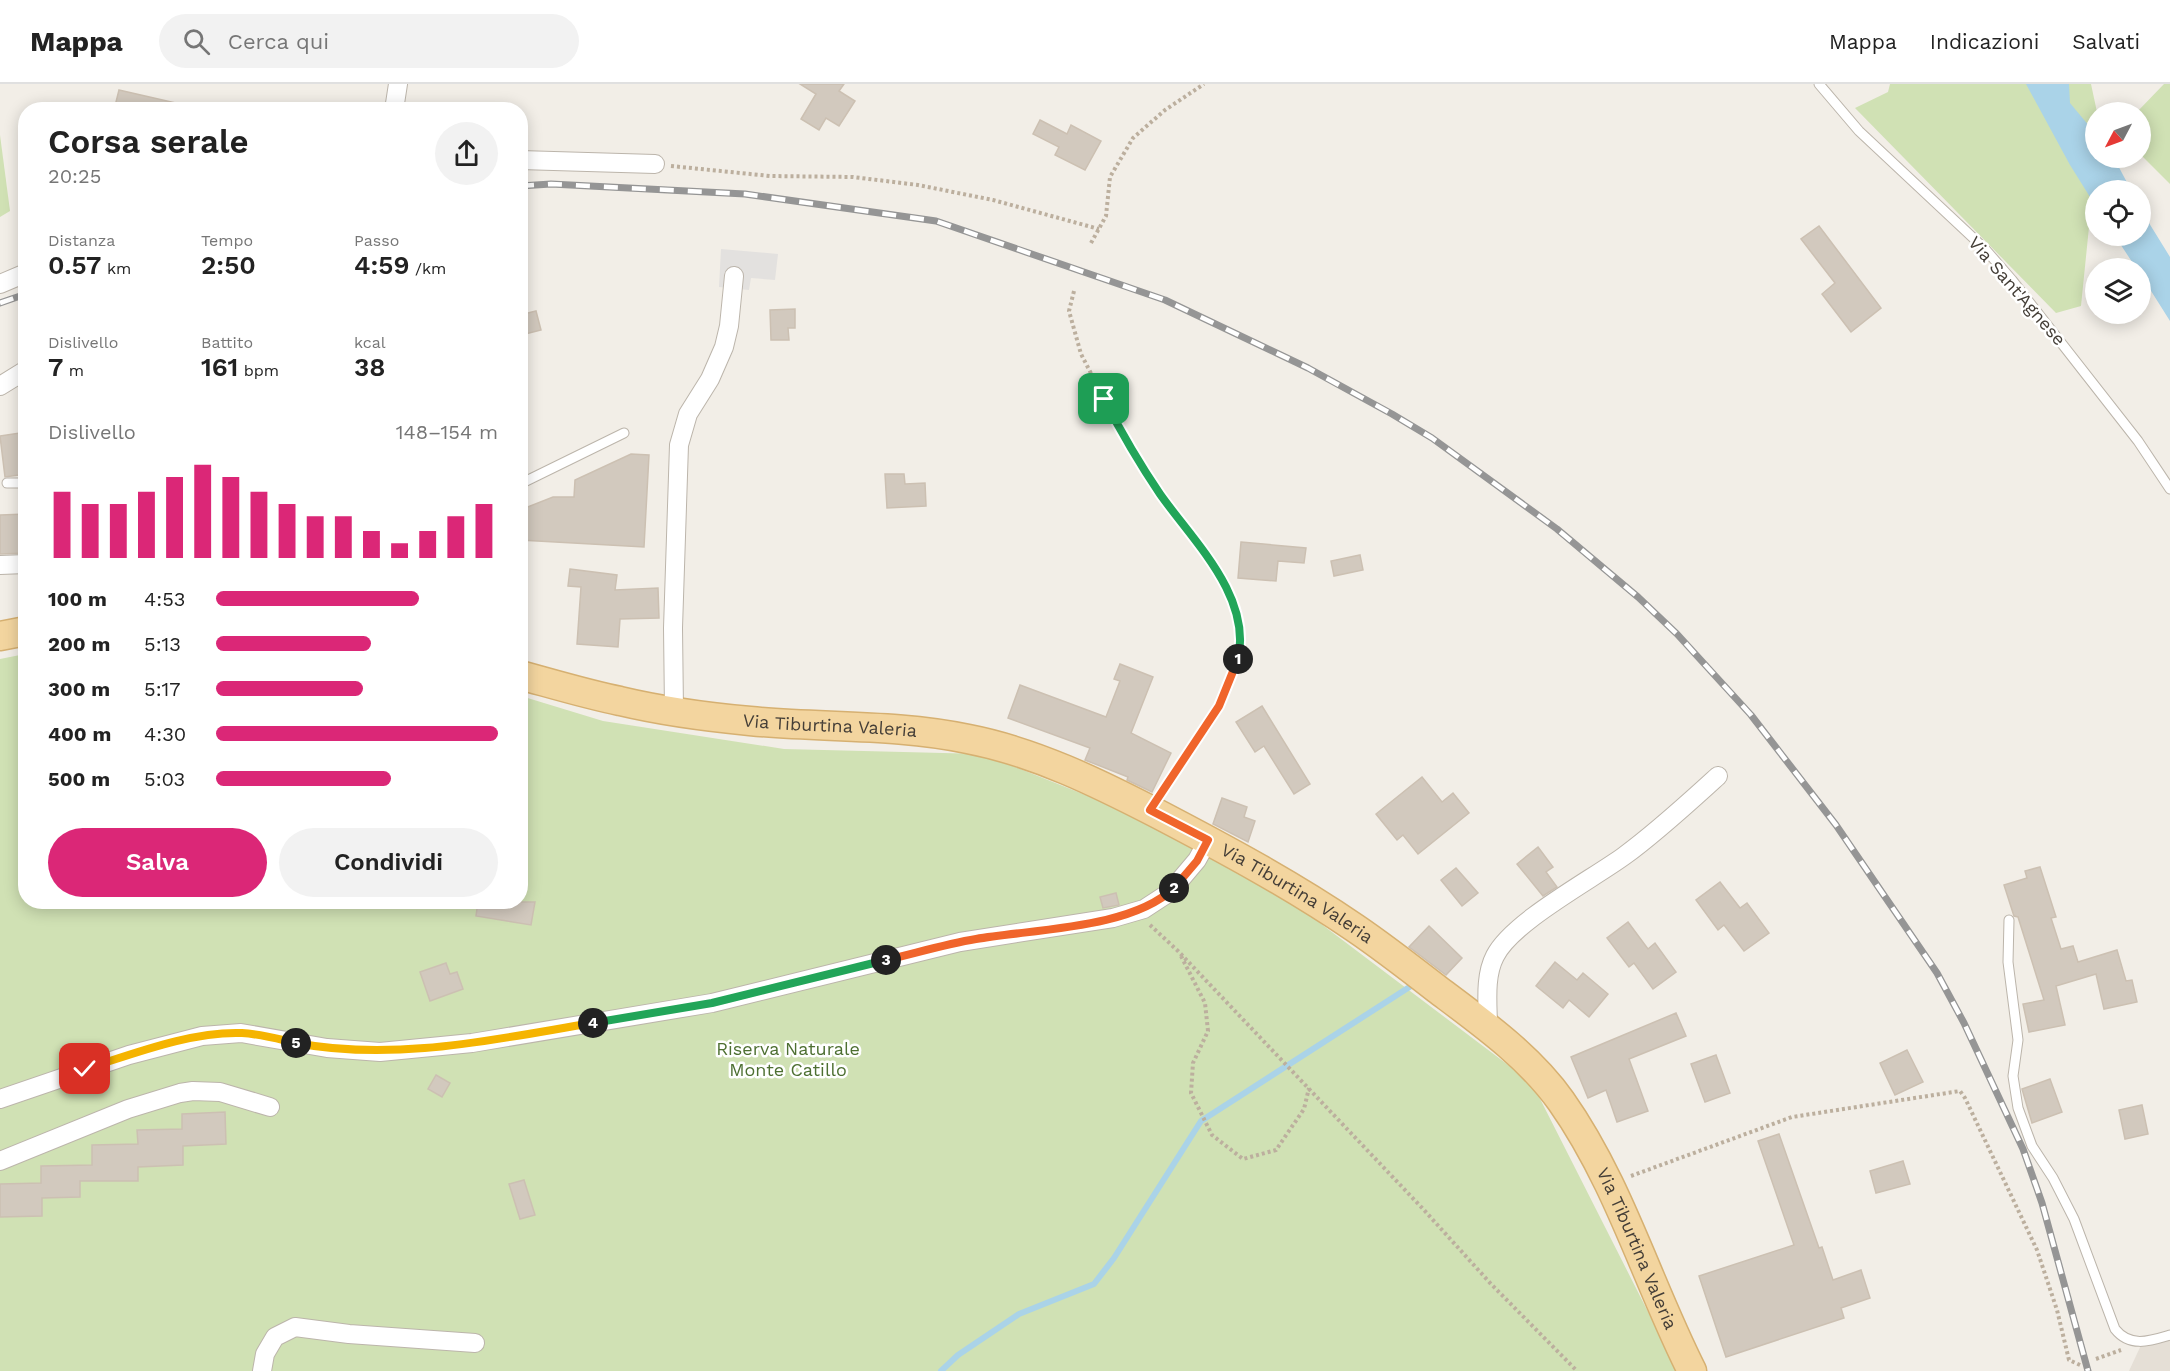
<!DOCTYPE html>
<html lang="it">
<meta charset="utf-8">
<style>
body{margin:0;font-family:"Work Sans",sans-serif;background:#f2f2f2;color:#222;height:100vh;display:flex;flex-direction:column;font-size:22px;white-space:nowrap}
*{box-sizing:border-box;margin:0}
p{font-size:20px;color:#767676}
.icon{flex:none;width:33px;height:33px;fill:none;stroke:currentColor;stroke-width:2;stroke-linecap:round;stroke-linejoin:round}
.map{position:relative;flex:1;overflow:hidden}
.drawer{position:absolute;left:18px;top:18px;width:510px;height:807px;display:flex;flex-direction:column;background:#fff;border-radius:24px;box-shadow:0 3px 15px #0003}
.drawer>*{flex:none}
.needle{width:39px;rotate:229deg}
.tools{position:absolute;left:2085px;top:18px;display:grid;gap:12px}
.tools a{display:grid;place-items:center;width:66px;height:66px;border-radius:50%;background:#fff;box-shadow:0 3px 15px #0003;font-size:30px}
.pin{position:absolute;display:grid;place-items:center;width:51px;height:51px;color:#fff;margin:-26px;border-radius:12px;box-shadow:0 3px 9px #0006}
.km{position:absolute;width:30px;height:30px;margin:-15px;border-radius:50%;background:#222;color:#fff;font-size:16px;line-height:30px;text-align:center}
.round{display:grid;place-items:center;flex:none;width:63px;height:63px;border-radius:32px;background:#f2f2f2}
.overview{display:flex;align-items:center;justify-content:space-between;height:102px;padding:0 30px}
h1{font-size:33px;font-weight:600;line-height:45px}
.stats{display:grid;grid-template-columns:repeat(3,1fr);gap:9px;height:102px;padding:6px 30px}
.stats div{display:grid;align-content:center}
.stats b{font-size:26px;font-weight:600}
.stats small{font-size:16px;font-weight:400}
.stats p{font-size:16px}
.chart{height:168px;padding:12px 30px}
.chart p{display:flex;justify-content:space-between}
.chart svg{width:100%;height:108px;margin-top:6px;stroke:#db2777;stroke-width:6}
.cta{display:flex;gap:12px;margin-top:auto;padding:12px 30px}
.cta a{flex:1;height:69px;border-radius:36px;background:#db2777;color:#fff;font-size:24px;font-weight:600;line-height:69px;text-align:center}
.cta a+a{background:#f2f2f2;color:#222}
ul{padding:0 30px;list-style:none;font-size:20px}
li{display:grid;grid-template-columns:96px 72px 1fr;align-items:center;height:45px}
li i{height:15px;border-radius:8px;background:#db2777}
header{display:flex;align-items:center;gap:36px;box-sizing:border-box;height:84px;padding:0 30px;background:#fff;border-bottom:2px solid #e0e0e0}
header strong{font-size:28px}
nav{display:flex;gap:33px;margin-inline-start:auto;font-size:21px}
.search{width:420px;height:54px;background:#f2f2f2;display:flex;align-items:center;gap:15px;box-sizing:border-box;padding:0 21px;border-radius:33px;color:#767676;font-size:22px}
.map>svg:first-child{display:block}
</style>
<header>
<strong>Mappa</strong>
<div class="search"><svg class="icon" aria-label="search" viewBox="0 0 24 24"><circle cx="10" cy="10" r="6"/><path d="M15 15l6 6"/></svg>Cerca qui</div>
<nav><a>Mappa</a><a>Indicazioni</a><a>Salvati</a></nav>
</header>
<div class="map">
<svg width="2170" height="1287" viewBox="0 0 2170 1287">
<rect width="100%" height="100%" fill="#f2eee7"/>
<polygon fill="#e5dfd6" points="2170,1251 2170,1287 2129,1287 2142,1259"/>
<g fill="#d0e1b4">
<polygon points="1890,0 2091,0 2097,28 2096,74 2081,222 2056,229 1855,24 1888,8"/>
<polygon points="2164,0 2170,0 2170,100 2141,71 2140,28 2137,28"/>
<polygon points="0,51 10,127 0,133"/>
<polygon points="25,570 26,818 520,818 521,612 603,637 784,665 983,670 1113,722 1296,821 1532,999 1678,1287 0,1287 0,575"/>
</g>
<polygon fill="#e3e1df" points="721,165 778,170 775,196 751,194 749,206 719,203"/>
<g fill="#aad3e8">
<polygon points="2026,0 2069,0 2070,19 2095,49 2096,74 2114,74 2131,106 2096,106 2095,121 2070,81"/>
<polygon points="2141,126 2170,173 2170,237 2141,191 2140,184 2136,184 2115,152 2140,152"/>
</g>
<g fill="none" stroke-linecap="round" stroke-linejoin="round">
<polyline stroke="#aad3e8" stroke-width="6" points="941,1287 958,1271 1019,1230 1094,1200 1114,1174 1201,1037 1411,902"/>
</g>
<g fill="#d2c9be" stroke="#ccc0b2" stroke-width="1.5">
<polygon points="800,0 844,0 839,7 855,17 839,42 826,34 819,46 801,35 816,10"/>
<polygon points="119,6 176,19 175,26 114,26"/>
<polygon points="1040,36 1067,50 1071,41 1101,57 1085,86 1055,71 1059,63 1033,50"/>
<polygon points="1819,142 1881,224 1851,248 1822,210 1835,199 1801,155"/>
<polygon points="795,225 795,244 788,244 789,256 771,256 770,226"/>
<polygon points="536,227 541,246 525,250 520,231"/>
<polygon points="26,348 26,390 5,393 0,352"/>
<polygon points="631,370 649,371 644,463 520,456 520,426 553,413 574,413 575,396"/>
<polygon points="885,390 904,390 905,400 925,399 926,422 887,424"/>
<polygon points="26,430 26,469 0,470 0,431"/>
<polygon points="1241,458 1306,464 1304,479 1278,477 1276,497 1238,494"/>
<polygon points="1360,471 1363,486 1334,492 1331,477"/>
<polygon points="570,485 617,491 615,506 658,504 659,534 620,535 618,563 577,560 581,503 568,502"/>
<polygon points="1120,580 1153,593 1131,649 1171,669 1152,708 1127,696 1128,693 1085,676 1090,664 1008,634 1020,601 1106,633 1120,597 1114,595"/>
<polygon points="1262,622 1310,700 1294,710 1264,662 1255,668 1236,638"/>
<polygon points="1422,693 1442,718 1453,709 1469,729 1418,770 1403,751 1397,756 1376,730"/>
<polygon points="1222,714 1247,723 1244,733 1255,737 1248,758 1213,740"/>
<polygon points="1538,763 1553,783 1546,788 1557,803 1543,812 1517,780"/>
<polygon points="2040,783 2056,833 2051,834 2061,865 2073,862 2078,878 2117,866 2126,897 2132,896 2137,918 2104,925 2096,890 2056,902 2065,941 2029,948 2023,920 2044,916 2018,833 2014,832 2004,801 2027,794 2025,787"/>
<polygon points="1456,784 1478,809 1462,822 1441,796"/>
<polygon points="1720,798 1740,824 1747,819 1769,849 1744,867 1724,841 1718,846 1696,816"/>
<polygon points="1116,809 1119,821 1103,824 1100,813"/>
<polygon points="478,818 535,818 531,841 476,832"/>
<polygon points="1628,838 1648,865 1655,859 1676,888 1653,905 1634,879 1629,883 1607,854"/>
<polygon points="1429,842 1462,874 1446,891 1409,863"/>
<polygon points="1555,878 1577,896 1583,889 1608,910 1589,933 1569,916 1563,924 1536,902"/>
<polygon points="446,879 450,890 457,888 463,905 430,917 420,888"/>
<polygon points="1676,929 1686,952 1629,975 1648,1027 1617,1038 1606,1006 1588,1014 1571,973"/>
<polygon points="1907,966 1923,998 1895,1011 1880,979"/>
<polygon points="1716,971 1730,1009 1705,1018 1691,980"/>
<polygon points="436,991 450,999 442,1013 428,1005"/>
<polygon points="2050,995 2062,1028 2032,1039 2022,1005"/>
<polygon points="2142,1021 2148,1050 2125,1055 2119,1026"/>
<polygon points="225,1028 226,1060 183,1062 183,1081 138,1083 138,1097 80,1097 80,1113 42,1114 42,1132 0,1133 0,1100 41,1099 41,1082 92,1081 92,1061 138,1060 137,1046 182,1045 182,1030"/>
<polygon points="1779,1050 1819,1164 1822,1163 1833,1196 1861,1186 1870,1214 1841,1224 1844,1234 1726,1273 1699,1192 1794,1161 1758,1057"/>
<polygon points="1903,1077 1910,1100 1876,1109 1870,1087"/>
<polygon points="524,1096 535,1131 520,1135 509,1100"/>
</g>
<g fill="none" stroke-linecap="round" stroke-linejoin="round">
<g stroke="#bcb5ab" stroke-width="11">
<g id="lane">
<polyline points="1819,0 1859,47 1985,165 2012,196 2138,357 2170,405"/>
<polyline points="7,399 26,399"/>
<polyline points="520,400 624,349"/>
<path d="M2009,836L2008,878L2018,956L2013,992L2018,1024L2032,1062L2053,1094L2074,1135L2115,1245C2130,1264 2150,1257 2170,1251"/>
</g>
</g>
<g stroke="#bcb5ab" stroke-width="20">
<g id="street">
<polyline points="394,26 398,0"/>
<polyline points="520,76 655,80"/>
<polyline points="0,200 26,189"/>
<polyline points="0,302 26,286"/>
<polyline points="0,481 26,480"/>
<polyline points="674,626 673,544 679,361 688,330 710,295 724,263 729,242 734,192"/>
<path d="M1488,944C1488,921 1484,893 1495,872C1512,838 1591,796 1624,772C1657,748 1687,720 1718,692"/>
<polyline points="0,1015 129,971 202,952 241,949 327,964 380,968 472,959 712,919 960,858 1113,834 1144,825 1170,808 1197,776 1208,756"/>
<polyline points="0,1077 128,1025 180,1009 193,1007 220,1008 270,1023"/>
<polyline points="262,1287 265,1270 275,1253 295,1243 349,1250 475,1259"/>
</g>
</g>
<g stroke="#d6b071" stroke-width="31">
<g id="primary">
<polyline points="0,552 26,547"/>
<path id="s1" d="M520,591C553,600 586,610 620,617C662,627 707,633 750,637C822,644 897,640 968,655C1035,668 1098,699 1158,730C1225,765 1292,801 1355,844C1383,863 1410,884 1437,905C1481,938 1529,972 1561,1017C1619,1099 1647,1198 1692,1287"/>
</g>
</g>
<g stroke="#bcaf9e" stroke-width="4" stroke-dasharray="3 3" stroke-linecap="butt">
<polyline points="671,82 770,92 853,93 918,101 993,116 1099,145"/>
<polyline points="1091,159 1106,132 1110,93 1133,54 1165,26 1204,0"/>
<path d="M1074,207L1069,227L1081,270L1127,359L1221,495C1230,512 1239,531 1240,552C1243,602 1189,667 1162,708"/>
<polyline points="1150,841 1178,867 1424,1126 1491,1200 1577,1287"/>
<polyline points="1181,872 1205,919 1208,947 1193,979 1191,1009 1212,1051 1243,1075 1276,1066 1304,1025 1309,1004"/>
<polyline points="1631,1092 1792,1033 1960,1007 1965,1014 2037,1166 2057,1226 2069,1276 2080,1281"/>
<polyline points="2096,1275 2121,1266"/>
</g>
<use href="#lane" stroke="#fff" stroke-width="9"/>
<use href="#street" stroke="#fff" stroke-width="18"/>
<use href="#primary" stroke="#f3d59f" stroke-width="28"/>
<g stroke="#959595" stroke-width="7">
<g id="rail">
<polyline points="520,102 551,100 745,110 936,137 1165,216 1308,284 1392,330 1432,354 1557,445 1638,513 1677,550 1751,631 1836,741 1937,889 1964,939 2023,1065 2042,1119 2088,1287"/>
<polyline points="0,219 26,210"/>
</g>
</g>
<use href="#rail" stroke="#fff" stroke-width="4.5" stroke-dasharray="14" stroke-linecap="butt"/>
</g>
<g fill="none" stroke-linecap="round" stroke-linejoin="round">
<g stroke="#fff" stroke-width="12">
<path id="split-1" d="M1104,315C1121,348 1139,379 1160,410C1193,457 1252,512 1238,575"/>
</g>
<g stroke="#fff" stroke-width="12">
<polyline id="split-2" points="1174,804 1197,777 1208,756 1150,726 1219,622 1238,575"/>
</g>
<g stroke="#fff" stroke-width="12">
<path id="split-3" d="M886,876C916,869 946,860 976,855C1033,845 1131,845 1174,804"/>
</g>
<g stroke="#fff" stroke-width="12">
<polyline id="split-4" points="593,939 712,919 886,876"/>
</g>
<g stroke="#fff" stroke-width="12">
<path id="split-5" d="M296,959C396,978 495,955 593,939"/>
</g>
<g stroke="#fff" stroke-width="12">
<path id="split-6" d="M85,985C133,970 191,947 242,949C260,950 278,955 296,959"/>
</g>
<use href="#split-1" stroke="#22a559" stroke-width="8"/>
<use href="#split-2" stroke="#f0652b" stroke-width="8"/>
<use href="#split-3" stroke="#f0652b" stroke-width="8"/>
<use href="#split-4" stroke="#22a559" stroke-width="8"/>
<use href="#split-5" stroke="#f5b400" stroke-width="8"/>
<use href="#split-6" stroke="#f5b400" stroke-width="8"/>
</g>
<g text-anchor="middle" stroke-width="5" stroke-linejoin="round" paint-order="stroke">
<g font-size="18" fill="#443e37" stroke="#fff">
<text transform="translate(2017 207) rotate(49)" y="6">Via Sant'Agnese</text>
<text dy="6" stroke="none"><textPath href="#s1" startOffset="315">Via Tiburtina Valeria</textPath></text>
<text dy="6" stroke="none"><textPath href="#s1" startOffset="819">Via Tiburtina Valeria</textPath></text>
<text dy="6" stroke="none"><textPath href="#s1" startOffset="1323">Via Tiburtina Valeria</textPath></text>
</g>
<g font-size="18" fill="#4d6f31" stroke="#fff">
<text x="788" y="971">Riserva Naturale<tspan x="788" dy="21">Monte Catillo</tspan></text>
</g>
</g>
</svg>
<div class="tools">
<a><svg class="needle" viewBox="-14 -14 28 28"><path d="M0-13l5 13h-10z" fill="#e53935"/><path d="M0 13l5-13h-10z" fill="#767676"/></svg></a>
<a><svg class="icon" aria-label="locate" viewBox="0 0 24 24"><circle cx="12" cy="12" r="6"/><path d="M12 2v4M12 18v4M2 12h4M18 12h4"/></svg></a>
<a><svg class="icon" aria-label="layers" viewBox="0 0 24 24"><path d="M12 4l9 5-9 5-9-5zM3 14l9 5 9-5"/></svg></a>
</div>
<div class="pin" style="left:1104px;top:315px;background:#1e9e55"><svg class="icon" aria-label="arrive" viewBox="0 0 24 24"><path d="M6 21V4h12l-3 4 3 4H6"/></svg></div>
<div class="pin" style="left:85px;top:985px;background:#d93025"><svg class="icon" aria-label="check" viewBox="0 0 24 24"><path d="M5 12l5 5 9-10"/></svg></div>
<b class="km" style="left:1238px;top:575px">1</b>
<b class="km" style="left:1174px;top:804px">2</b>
<b class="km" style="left:886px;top:876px">3</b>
<b class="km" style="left:593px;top:939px">4</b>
<b class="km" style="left:296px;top:959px">5</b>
<section class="drawer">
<div class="overview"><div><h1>Corsa serale</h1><p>20:25</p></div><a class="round"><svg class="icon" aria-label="share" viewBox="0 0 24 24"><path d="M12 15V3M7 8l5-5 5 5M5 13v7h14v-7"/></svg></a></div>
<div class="stats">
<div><p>Distanza</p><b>0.57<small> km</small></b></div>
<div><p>Tempo</p><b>2:50</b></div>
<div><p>Passo</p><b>4:59<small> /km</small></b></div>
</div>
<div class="stats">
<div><p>Dislivello</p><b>7<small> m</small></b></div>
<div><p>Battito</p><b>161<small> bpm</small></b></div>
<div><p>kcal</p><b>38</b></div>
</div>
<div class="chart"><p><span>Dislivello</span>148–154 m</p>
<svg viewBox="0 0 160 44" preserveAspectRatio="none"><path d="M5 44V17M15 44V22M25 44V22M35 44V17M45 44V11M55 44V6M65 44V11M75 44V17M85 44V22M95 44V27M105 44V27M115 44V33M125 44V38M135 44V33M145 44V27M155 44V22"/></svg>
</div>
<ul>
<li><b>100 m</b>4:53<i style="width:72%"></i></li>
<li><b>200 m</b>5:13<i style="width:55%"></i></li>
<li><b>300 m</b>5:17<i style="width:52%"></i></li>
<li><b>400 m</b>4:30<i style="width:100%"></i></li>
<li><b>500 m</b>5:03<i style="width:62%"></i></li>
</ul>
<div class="cta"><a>Salva</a><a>Condividi</a></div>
</section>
</div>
